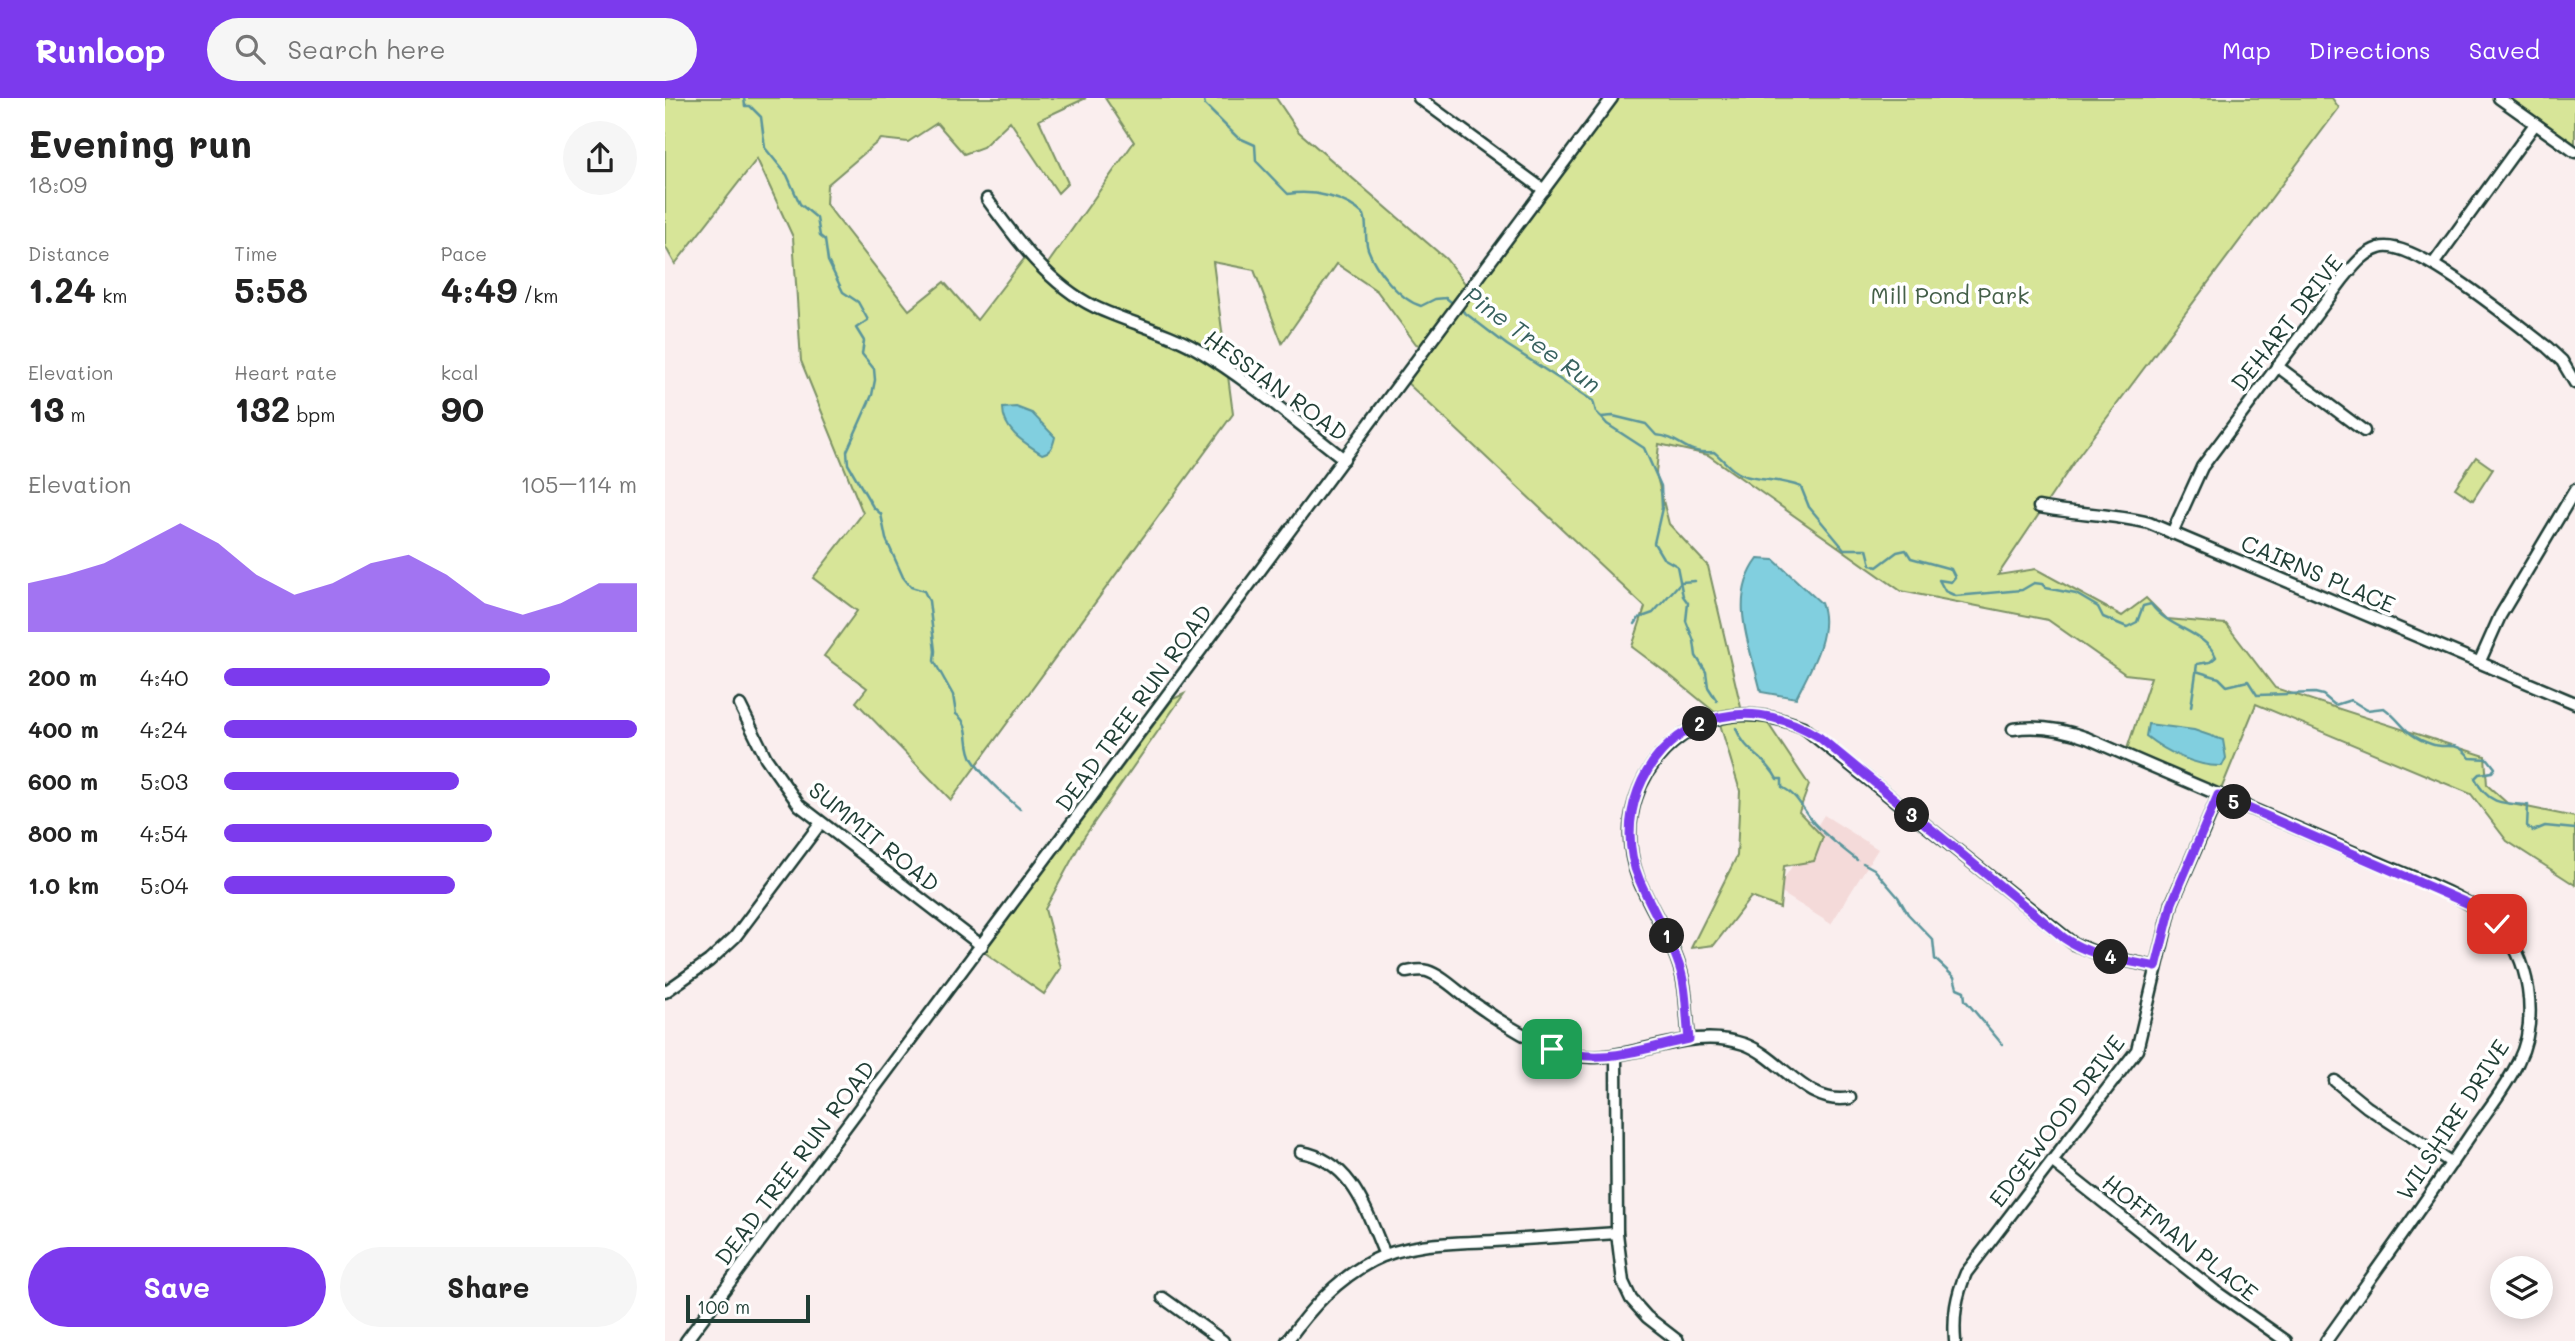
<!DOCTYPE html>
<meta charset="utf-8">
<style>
body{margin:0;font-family:Mali,sans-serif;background:#f6f6f6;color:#222;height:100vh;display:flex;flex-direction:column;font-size:26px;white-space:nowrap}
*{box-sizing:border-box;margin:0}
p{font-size:23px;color:#767676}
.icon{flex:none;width:38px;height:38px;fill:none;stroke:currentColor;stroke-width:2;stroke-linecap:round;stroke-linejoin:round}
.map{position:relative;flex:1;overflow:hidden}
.drawer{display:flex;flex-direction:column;background:#fff;width:665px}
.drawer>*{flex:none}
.tools{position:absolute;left:1825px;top:1158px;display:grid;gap:14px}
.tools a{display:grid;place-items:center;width:63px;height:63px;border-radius:50%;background:#fff;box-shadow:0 4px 18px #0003;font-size:35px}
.scale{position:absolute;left:21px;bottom:18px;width:124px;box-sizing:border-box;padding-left:7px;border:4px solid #1f3d34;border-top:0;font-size:19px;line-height:24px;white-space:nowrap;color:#1f3d34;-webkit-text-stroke:5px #fff;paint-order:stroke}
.pin{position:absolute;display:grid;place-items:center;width:60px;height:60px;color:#fff;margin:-30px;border-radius:14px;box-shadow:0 4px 10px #0006}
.km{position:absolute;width:35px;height:35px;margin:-18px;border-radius:50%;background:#222;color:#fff;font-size:19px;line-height:35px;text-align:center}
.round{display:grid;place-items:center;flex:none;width:74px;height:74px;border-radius:37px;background:#f6f6f6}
.overview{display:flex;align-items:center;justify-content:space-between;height:119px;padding:0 28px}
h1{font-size:38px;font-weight:800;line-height:52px}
.metrics{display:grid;grid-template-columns:repeat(3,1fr);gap:10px;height:119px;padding:7px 28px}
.metrics div{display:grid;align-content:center}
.metrics b{font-size:35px;font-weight:800}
.metrics small{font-size:19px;font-weight:400}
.metrics p{font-size:19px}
.chart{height:196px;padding:14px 28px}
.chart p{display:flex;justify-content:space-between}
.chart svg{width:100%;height:126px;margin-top:7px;fill:#7c3aed;opacity:.7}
.primary-button{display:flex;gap:14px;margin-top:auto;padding:14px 28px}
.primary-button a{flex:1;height:80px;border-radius:42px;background:#7c3aed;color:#fff;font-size:28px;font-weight:800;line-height:80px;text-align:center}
.primary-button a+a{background:#f6f6f6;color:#222}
ul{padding:0 28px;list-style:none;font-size:23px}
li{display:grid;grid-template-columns:112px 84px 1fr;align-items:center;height:52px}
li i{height:18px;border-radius:9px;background:#7c3aed}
header{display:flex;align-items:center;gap:42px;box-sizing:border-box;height:98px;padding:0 35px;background:#7c3aed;color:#fff}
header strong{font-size:33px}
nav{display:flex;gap:38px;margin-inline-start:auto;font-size:24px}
.search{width:490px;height:63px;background:#f6f6f6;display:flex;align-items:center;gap:18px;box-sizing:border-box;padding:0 24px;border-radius:38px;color:#767676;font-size:26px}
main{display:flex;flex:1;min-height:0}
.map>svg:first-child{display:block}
</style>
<header>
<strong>Runloop</strong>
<div class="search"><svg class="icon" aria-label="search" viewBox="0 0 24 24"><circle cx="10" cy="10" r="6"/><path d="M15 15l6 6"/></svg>Search here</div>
<nav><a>Map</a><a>Directions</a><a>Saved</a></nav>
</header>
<main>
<section class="drawer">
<div class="overview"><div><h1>Evening run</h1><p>18:09</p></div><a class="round"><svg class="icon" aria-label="share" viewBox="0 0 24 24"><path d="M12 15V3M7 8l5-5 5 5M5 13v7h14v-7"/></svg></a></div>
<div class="metrics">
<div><p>Distance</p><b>1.24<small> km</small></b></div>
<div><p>Time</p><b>5:58</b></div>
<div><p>Pace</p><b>4:49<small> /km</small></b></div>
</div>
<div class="metrics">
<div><p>Elevation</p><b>13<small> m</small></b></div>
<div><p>Heart rate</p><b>132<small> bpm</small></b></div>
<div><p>kcal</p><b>90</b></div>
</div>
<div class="chart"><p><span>Elevation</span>105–114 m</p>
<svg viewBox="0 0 160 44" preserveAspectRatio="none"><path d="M0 44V27L10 24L20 20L30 13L40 6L50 13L60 24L70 31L80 27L90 20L100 17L110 24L120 34L130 38L140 34L150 27L160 27V44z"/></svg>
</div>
<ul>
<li><b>200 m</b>4:40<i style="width:79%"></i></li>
<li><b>400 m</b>4:24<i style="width:100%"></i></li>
<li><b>600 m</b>5:03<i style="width:57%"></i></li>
<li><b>800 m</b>4:54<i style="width:65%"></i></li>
<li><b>1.0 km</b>5:04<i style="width:56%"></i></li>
</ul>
<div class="primary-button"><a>Save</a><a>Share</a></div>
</section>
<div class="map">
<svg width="1910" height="1243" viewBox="0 0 1910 1243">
<rect width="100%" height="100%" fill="#faeeee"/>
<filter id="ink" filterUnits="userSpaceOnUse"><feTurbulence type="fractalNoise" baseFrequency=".0143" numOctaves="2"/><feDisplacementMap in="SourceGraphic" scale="14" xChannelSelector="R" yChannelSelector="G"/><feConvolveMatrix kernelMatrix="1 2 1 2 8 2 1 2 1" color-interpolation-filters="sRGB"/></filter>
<g filter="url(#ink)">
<polygon fill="#f4dad9" points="1159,717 1213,751 1166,826 1112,792"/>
<g fill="#d7e598" stroke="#7b9166" stroke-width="2">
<polygon points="0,0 421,0 374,22 403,85 393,95 345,23 318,49 299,56 272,25 243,44 216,41 162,87 161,106 244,212 279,184 312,222 359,161 379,171 469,44 440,0 611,0 634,34 781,161 802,188 848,135 954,0 1667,0 1674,10 1411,361 1333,477 1371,471 1457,518 1481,500 1502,521 1561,526 1610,590 1820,658 1822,687 1842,705 1910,719 1910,787 1842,743 1806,696 1591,606 1553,699 1459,660 1486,579 1460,576 1383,522 1236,493 1043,357 994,346 991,375 1004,426 1043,468 1078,618 1098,618 1144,687 1134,714 1158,739 1149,763 1119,768 1115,810 1086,799 1049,847 1026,850 1072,758 1075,693 1052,616 1007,579 967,549 980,509 739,282 763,250 751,246 712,193 672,166 617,245 589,172 548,164 568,316 286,702 191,604 202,590 159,558 192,513 148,480 198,415 136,263 128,139 92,61 10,166 0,148"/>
<polygon points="1844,0 1910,0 1910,46"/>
<polygon points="1811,359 1828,371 1808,402 1790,390"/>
<polygon points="519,596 419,739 380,811 396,870 379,896 319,854 508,601"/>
</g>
<g fill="#81cfdf" stroke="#5a959b" stroke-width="2">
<path d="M351,309L367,315L390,339C388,348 386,354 377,356C360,345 338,333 338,310Z"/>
<path d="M1093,461L1109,462L1156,505C1168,535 1144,574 1131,600L1096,594C1086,549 1062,502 1093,461Z"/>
<path d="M1483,626L1529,632L1558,642L1561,660L1557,668C1532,669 1501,654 1481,638Z"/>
</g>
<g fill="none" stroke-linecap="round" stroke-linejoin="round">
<g stroke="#5a959b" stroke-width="2.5">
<path d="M79,0L80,8H85L96,19L100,50L122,77L135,106L152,120L155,138L160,142L163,163L178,194L193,204L203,222L191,230L199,243L197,256L209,271L210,282L207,297L182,353L183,366L208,409L216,416L221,441L238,479L246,489L259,493L264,503L270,553L269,563L288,597L291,616C308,628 298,646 308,662C320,681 338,696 355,711"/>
<path d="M543,0L539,2L540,7L572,39L590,47L591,63L623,96C649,92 680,99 699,117C703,128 699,140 703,151C710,171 735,202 756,208L770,201L781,200L790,207"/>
<path d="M795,211L842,247L928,303L931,314L936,319L948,318L981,326L991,337C1017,339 1018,357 1049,354C1059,362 1067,374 1080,378C1099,383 1115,381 1136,389L1144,409L1179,451H1202L1206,467L1212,469L1232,454L1241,452L1246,460L1286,471L1290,479L1286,484L1274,482L1280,493L1291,498L1357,492L1369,485L1377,486L1381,490L1411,496L1433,509L1438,519L1462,529L1472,524L1478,508L1486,506C1502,530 1540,533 1551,559L1545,564L1532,566L1531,573L1554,580L1562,588L1583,583L1592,597L1650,595L1658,597L1670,607L1686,602L1702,612L1719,610C1739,625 1739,637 1766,646C1783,652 1791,641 1805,660L1823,661L1830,670L1827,674L1814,676L1810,680C1822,706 1837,706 1863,707L1862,729L1868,733L1880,728L1910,731"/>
<polyline points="936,319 942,326 979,350 996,388 997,410 989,445 998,460 1012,468 1018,498 1023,505 1021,523 1029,543 1031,558 1041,574 1043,589 1052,603"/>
<polyline points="970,526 974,520 988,515 1016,484 1030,483"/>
<polyline points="1526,609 1531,575"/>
<path d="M1071,630C1080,655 1101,659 1112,681H1117V689C1133,697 1137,711 1149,725C1162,739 1177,750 1192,762"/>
<polyline points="1198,765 1209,771 1233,799 1243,816 1268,842 1270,861 1289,879 1292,890 1299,893 1300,902 1337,946"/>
</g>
<g stroke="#1f3d34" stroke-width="15">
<g id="minor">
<polyline points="754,0 879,92"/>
<polyline points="1834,0 1910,54"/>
<path d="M322,101C351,141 384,187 430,209C464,225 501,233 533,252C585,283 631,324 679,361"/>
<polyline points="1769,165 1870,26"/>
<polyline points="1612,268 1699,333"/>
<path d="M1374,409C1410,416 1447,416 1484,425L1910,605"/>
<path d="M1507,435L1537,369L1678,181C1688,169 1698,155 1714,150C1748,138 1852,227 1882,249L1897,263L1910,285"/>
<polyline points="1815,563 1835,518 1910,392"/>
<polyline points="75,607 101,660 134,707 317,848"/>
<path d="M1348,631C1374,627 1397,631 1422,640C1513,680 1604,718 1695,757C1734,774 1801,797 1831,825C1866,859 1874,922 1853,964C1841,990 1820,1015 1804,1039C1758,1108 1709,1175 1661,1243"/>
<path d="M741,874C748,873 755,871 762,873C778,878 793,894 806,903C831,921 857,937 884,950C950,980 1013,923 1079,946C1116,959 1142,1009 1185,1000"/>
<polyline points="0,894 44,863 70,839 155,726"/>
<path d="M1024,941C1021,917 1022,890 1014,867C1004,836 985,810 973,780C953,726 972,670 1017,638C1054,610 1097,613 1138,629L1409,846L1440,858L1491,869"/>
<polyline points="951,959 952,1135 958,1184 966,1201 982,1219 1013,1243"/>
<polyline points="1670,983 1702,1009 1787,1065"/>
<path d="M636,1054C688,1063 702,1115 720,1157"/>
<polyline points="1388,1064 1550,1193 1621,1243"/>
<polyline points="498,1200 558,1243"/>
<polyline points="21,1243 947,0"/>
<path d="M622,1243C646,1210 671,1182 707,1163C743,1144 789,1145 829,1143C870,1140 911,1138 952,1135"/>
<path d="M1290,1243C1288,1218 1291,1198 1301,1175L1472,952L1507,805L1554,697"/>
</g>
</g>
<use href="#minor" stroke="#fff" stroke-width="10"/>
</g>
</g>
<g fill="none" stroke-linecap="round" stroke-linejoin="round" filter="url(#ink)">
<g stroke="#fff" stroke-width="14">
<path id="route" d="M887,951C938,968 975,951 1024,941C1021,917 1022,890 1014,867C1004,837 986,810 974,781C950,723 976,653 1033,627C1074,608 1117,616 1154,639L1399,840C1426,859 1460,862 1491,869L1507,805L1553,697L1804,806L1832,826"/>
</g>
<use href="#route" stroke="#7c3aed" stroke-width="9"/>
</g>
<g text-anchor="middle" stroke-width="7" stroke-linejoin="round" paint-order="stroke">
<g font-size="23" fill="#445f48" stroke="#fff">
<text x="1285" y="206">Mill Pond Park</text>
</g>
<g font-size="23" fill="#1f3d34" stroke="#fff">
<text transform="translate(1622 225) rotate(-52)" y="8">DEHART DRIVE</text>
<text transform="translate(611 288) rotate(36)" y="8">HESSIAN ROAD</text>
<text transform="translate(1653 476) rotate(23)" y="8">CAIRNS PLACE</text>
<text transform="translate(469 610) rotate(-54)" y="8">DEAD TREE RUN ROAD</text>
<text transform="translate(209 739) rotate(39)" y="8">SUMMIT ROAD</text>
<text transform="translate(1788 1022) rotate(-57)" y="8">WILSHIRE DRIVE</text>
<text transform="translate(1392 1023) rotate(-53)" y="8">EDGEWOOD DRIVE</text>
<text transform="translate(130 1065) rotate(-53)" y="8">DEAD TREE RUN ROAD</text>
<text transform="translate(1515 1140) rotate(38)" y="8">HOFFMAN PLACE</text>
</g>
<g font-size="24" font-style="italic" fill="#38625f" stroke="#fff">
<text transform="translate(867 242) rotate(36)" y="8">Pine Tree Run</text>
</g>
</g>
</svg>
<div class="tools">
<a><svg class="icon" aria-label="layers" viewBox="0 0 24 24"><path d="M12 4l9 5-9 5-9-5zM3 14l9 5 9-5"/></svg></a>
</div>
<div class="scale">100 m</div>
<div class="pin" style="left:887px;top:951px;background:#1e9e55"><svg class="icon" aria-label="arrive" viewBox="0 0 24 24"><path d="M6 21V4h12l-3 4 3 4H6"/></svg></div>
<div class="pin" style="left:1832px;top:826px;background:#d93025"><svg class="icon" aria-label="check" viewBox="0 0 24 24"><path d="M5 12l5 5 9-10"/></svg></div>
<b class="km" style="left:1002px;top:838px">1</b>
<b class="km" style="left:1035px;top:626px">2</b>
<b class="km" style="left:1247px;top:717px">3</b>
<b class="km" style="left:1446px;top:859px">4</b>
<b class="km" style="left:1569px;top:704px">5</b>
</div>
</main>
